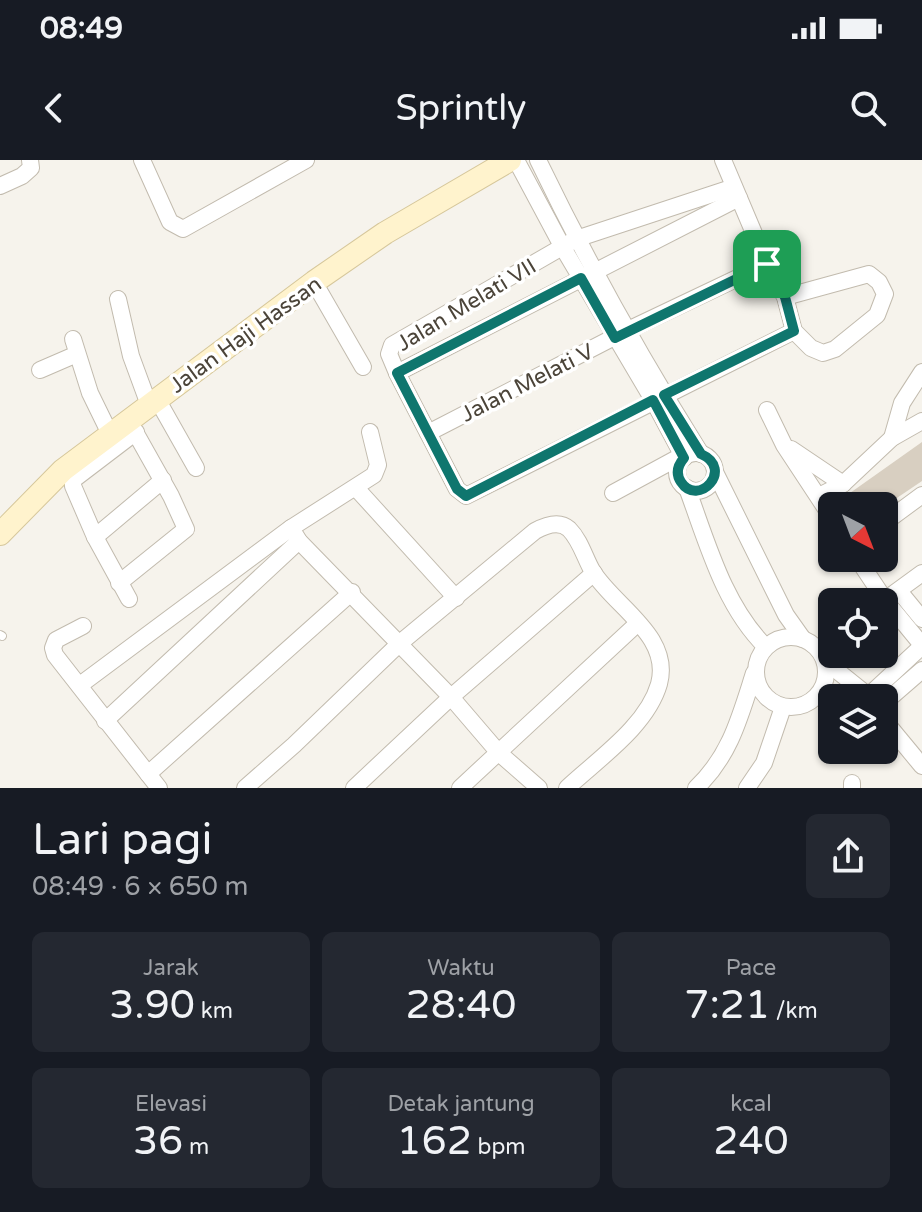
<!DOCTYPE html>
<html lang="id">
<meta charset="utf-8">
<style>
body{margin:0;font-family:"Varela Round",sans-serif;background:#242831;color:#f1f3f6;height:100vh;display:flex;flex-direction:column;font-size:30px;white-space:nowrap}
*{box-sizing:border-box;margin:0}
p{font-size:26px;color:#9ea1a6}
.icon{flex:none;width:44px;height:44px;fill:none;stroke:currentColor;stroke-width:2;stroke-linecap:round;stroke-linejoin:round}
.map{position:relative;height:628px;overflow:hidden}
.details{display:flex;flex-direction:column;background:#171b24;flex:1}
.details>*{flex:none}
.needle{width:52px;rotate:138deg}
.fabs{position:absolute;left:818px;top:332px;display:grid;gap:16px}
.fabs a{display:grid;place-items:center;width:80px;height:80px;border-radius:12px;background:#171b24;box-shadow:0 2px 6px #0004;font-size:40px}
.pin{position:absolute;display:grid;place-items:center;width:68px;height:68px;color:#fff;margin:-34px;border-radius:16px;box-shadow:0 4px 12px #0006}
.round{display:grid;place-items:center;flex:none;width:84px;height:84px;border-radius:12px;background:#242831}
.overview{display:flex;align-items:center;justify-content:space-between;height:136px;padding:0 32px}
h1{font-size:44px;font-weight:600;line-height:60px}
.metrics{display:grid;grid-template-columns:repeat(3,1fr);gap:12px;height:136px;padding:8px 32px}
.metrics div{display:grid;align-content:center;border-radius:12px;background:#242831;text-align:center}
.metrics b{font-size:40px;font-weight:600}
.metrics small{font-size:22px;font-weight:400}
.metrics p{font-size:22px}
.status{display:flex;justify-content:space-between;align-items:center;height:56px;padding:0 40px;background:#171b24;direction:ltr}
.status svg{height:22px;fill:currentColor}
header{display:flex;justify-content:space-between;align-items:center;height:104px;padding:0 32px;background:#171b24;font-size:36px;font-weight:600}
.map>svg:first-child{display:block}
</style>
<div class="status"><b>08:49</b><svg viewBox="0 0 49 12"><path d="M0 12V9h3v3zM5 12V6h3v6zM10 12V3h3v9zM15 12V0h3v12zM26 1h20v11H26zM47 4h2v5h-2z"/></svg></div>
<header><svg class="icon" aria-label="back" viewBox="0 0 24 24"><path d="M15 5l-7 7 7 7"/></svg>Sprintly<svg class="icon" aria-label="search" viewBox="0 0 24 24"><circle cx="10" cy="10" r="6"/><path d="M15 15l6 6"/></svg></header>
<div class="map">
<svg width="922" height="628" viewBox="0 0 922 628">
<rect width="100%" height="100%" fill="#f6f3ec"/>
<polygon fill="#d8cfc1" points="922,282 922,321 885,346 837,346 851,335 850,333"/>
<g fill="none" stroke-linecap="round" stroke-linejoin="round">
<g stroke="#c2bbae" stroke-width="10">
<polyline id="lane" points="0,475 2,476"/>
</g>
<g stroke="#c2bbae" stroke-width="18">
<g id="street">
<polyline points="142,0 170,62 183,69 306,0"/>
<polyline points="516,0 562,86 653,240 684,298"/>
<path d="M538,0C587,102 641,198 701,294"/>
<polyline points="723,0 767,104 785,137 794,171 811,188 823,193 835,189 877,155 885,134 879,122 869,114 785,137"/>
<polyline points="0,26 22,16 31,8 30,0"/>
<polyline points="734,27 576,79 392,185 389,194 397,213 457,329 466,336 794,171"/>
<polyline points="314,122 363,207"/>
<polyline points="118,139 131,196 149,245"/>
<polyline points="73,179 90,233 110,274"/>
<polyline points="40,210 77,194"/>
<polyline points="397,213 739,38"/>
<polyline points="157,239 196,308"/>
<polyline points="767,250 784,285 832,358"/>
<polyline points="428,273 626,171 767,104"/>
<polyline points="892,278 902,243 922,212"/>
<polyline points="791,289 843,324"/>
<circle cx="696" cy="312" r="19"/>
<polyline points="715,312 786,455 803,479"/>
<polyline points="356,328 456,438"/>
<path d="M687,328C707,382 724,446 766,487"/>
<polyline points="613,333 683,295"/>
<polyline points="819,336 843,324 892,278 922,261"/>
<polyline points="884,363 922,335"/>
<polyline points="291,368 299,381 451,537 499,593 539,628"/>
<polyline points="95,377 163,320"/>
<polyline points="857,398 885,440 922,485"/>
<polyline points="119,423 186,369 171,336 130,263"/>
<polyline points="899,431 922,459"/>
<polyline points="129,439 95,377 73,326 73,320 136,272"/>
<polyline points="885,440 922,413"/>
<polyline points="83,466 56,480 53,488 55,495 159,628"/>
<circle cx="791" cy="512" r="35"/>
<polyline points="825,501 871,538"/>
<polyline points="80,525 291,368 374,315 378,305 370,272"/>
<polyline points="866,538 922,486"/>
<polyline points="884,543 922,510"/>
<polyline points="884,560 922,606"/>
<polyline points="105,561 299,381"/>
<polyline points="148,614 352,432"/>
<path d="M245,628L294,585L400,483L535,371C546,365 559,360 569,369C581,381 585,399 593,412C615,447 672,476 659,524C647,566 598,599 567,628"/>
<polyline points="354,628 451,537 594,413"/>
<polyline points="460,628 638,463"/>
<path d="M696,628C730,596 740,557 754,513"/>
<polyline points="747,628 764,603 783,547"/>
<polyline points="852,628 852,623"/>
</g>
</g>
<g stroke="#d6c79b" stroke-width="24">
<polyline id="secondary" points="0,374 63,310 314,122 385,73 510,0"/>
</g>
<use href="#lane" stroke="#fff" stroke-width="8"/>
<use href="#street" stroke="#fff" stroke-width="16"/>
<use href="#secondary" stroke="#fff3cd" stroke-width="22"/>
</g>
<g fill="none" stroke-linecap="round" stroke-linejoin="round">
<g stroke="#fff" stroke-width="16">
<path id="route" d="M767,104L785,137L794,171L664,235L701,294C735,309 698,348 681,322C675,313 678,305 684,298L653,240L466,336L457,329L397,213L581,118L615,178Z"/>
</g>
<use href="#route" stroke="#0f766e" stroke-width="10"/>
</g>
<g text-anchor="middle" stroke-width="7" stroke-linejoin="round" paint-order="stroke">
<g font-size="22" fill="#4b4439" stroke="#fff">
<text transform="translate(466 144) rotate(-31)" y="8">Jalan Melati VII</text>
<text transform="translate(245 174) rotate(-36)" y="8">Jalan Haji Hassan</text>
<text transform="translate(527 222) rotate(-27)" y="8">Jalan Melati V</text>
</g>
</g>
</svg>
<div class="fabs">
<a><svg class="needle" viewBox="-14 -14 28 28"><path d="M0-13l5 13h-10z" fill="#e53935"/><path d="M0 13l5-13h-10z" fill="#9ea1a6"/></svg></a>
<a><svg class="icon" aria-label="locate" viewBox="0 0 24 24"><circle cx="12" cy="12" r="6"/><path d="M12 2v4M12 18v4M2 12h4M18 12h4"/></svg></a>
<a><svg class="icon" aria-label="layers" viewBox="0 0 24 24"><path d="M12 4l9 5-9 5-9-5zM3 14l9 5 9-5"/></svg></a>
</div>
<div class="pin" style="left:767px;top:104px;background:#1e9e55"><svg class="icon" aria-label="arrive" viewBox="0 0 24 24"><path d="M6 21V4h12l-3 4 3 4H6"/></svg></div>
</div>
<section class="details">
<div class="overview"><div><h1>Lari pagi</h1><p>08:49 · 6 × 650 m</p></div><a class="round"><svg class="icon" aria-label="share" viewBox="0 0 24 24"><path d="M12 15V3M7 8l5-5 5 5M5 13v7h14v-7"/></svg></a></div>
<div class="metrics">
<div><p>Jarak</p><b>3.90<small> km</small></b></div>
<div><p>Waktu</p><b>28:40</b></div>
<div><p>Pace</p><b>7:21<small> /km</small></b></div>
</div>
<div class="metrics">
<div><p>Elevasi</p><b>36<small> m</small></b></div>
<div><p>Detak jantung</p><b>162<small> bpm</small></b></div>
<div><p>kcal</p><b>240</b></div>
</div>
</section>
